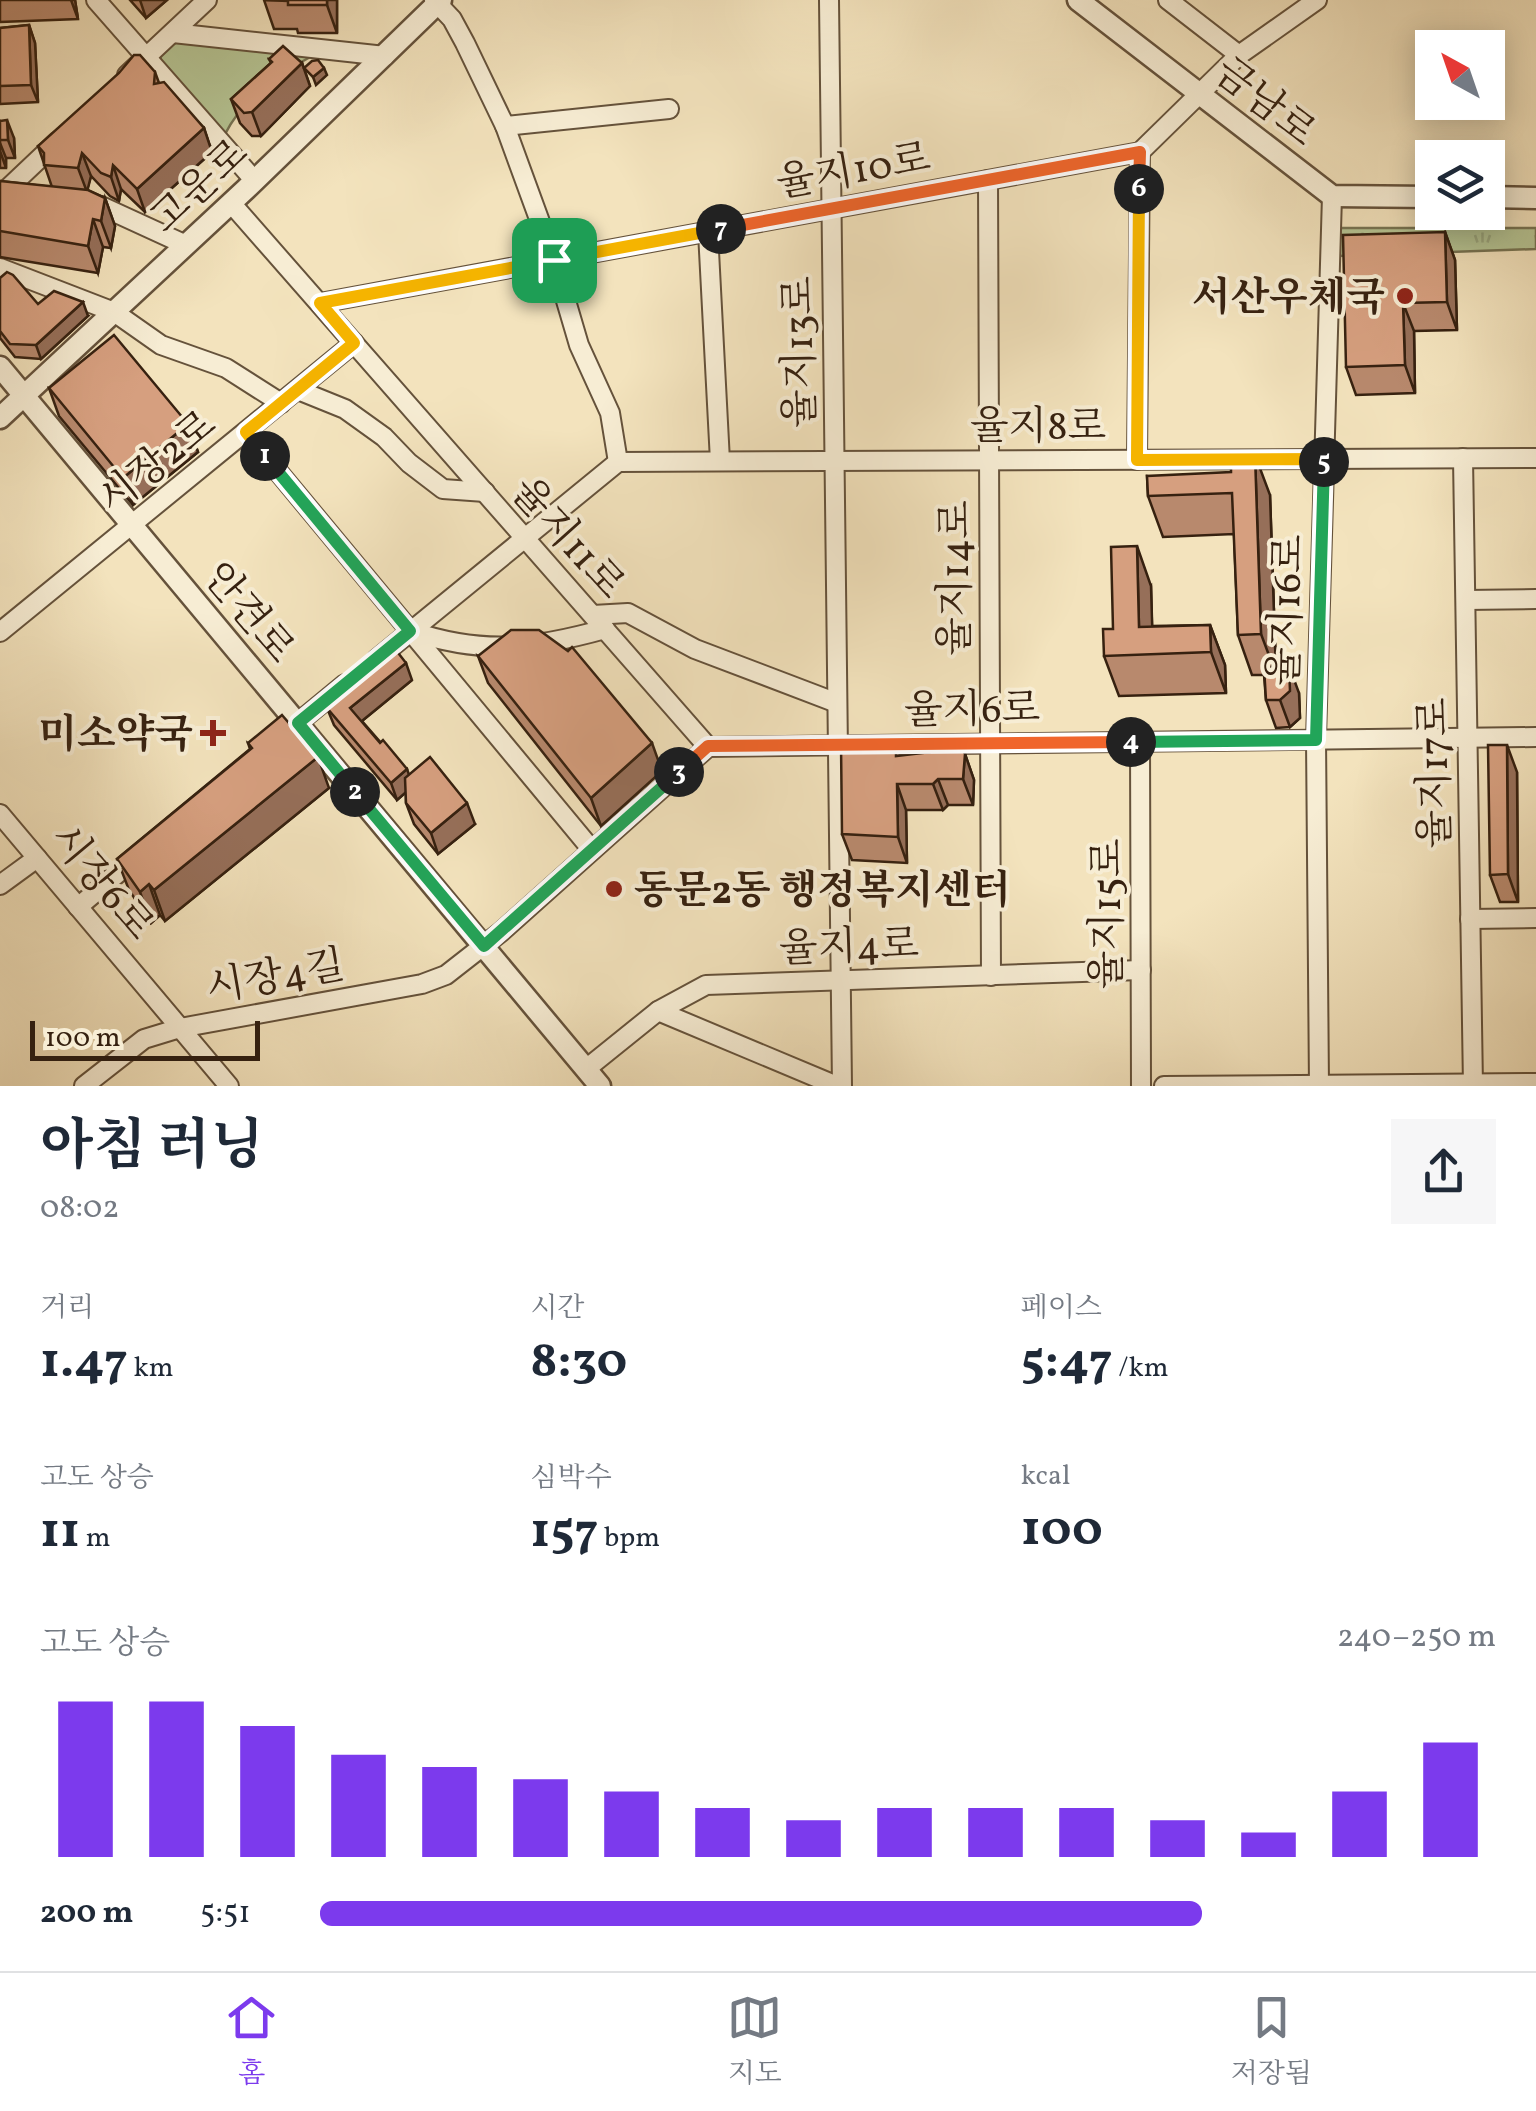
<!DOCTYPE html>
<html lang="ko">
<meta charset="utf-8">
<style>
body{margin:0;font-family:Vollkorn,"Noto Serif KR",serif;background:#f6f6f7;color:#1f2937;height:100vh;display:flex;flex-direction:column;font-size:38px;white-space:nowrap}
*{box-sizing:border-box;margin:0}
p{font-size:32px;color:#747a83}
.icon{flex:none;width:55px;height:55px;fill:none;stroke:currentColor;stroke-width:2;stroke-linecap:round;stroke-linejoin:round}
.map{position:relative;height:1086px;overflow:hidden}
.details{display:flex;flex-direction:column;background:#fff;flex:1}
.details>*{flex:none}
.needle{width:65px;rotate:320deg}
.controls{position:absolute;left:1415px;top:30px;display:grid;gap:20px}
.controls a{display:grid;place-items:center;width:90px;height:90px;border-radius:0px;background:#fff;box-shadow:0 5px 25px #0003;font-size:50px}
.scale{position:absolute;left:30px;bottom:25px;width:230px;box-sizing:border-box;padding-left:10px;border:5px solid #362110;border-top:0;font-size:28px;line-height:35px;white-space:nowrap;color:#362110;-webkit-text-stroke:8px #f7edd4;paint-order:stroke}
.pin{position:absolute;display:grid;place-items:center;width:85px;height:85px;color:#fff;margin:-42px;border-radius:20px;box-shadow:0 5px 15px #0006}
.km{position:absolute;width:50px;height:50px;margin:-25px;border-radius:50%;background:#222;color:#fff;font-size:28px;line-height:50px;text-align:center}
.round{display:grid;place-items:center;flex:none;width:105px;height:105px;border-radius:0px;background:#f6f6f7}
.summary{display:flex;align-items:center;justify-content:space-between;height:170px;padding:0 40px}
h1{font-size:55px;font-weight:700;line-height:75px}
.figures{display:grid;grid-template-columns:repeat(3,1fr);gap:15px;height:170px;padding:10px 40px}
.figures div{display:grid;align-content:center}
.figures b{font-size:50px;font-weight:700}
.figures small{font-size:28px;font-weight:400}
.figures p{font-size:28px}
.chart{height:280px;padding:20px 40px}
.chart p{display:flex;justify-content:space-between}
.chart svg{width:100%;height:180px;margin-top:10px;stroke:#7c3aed;stroke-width:6}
ul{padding:0 40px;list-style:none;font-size:32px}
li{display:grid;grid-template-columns:160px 120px 1fr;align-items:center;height:75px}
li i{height:25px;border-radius:12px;background:#7c3aed}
.dock{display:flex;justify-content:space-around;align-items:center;height:140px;border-top:2px solid #e0e1e3;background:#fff;font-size:28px;color:#747a83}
.dock a{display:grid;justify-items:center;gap:5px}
.dock .active{color:#7c3aed}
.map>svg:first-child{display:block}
</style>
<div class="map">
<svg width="1536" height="1086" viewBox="0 0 1536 1086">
<defs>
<pattern id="park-tufts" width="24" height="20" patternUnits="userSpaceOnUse" patternTransform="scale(2.5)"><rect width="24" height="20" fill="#b6c594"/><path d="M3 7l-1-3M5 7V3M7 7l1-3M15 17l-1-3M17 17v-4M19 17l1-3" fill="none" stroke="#9da97f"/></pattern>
</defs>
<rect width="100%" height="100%" fill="#f3e3bd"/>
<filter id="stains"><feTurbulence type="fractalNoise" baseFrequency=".002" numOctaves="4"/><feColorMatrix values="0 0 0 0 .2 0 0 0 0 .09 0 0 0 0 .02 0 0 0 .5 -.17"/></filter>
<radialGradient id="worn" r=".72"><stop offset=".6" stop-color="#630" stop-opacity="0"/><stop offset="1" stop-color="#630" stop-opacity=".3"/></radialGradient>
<path fill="#b6c594" stroke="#767352" stroke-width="2.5" d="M174,41L312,56C275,76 243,98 224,136L159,61L163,49Z"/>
<polygon fill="url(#park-tufts)" stroke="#767352" stroke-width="2.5" points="1341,228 1536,228 1536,249 1338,256"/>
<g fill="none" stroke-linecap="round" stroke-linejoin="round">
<g stroke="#65523b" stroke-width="22">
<g id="minor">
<polyline points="96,0 255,181"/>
<polyline points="434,0 452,19 465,43 505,126 554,260 579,345 610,413 618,462"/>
<polyline points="829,0 842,1086"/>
<polyline points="1168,0 1239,55"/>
<polyline points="173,33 385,56"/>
<polyline points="127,75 207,0"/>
<polyline points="505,126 669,109"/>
<polyline points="988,180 991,976"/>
<polyline points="0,196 58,141"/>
<polyline points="231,203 708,747"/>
<polyline points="90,205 101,206 186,245"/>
<polyline points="708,232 720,461"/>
<polyline points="0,268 114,312 161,345 226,368 281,403"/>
<polyline points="320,303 1140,152 1239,55 1317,0"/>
<polyline points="298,390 345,409 384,437 409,463 443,489 485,492"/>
<polyline points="246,433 592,850"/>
<polyline points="1463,458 1473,1086"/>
<polyline points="1137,460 1140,152"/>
<polyline points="1466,600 1536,599"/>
<polyline points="593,615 628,613 695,649 837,703"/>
<path d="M411,631C483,655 533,649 605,629"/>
<polyline points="0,632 354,343"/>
<polyline points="377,659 618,462 1536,458"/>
<polyline points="288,731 345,684"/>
<polyline points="1140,741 1141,1086"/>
<polyline points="0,814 229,1086"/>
<polyline points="0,885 37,858"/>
<polyline points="78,907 137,857"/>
<polyline points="1470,919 1536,918"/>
<polyline points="658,1011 837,1086"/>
<polyline points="586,1069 658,1011 706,985 1141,970"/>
<polyline points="84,1086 144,1039 180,1028 422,984 446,975 501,932 708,747 1536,737"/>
<polyline points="1164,1086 1536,1083"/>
<polyline points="1319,1086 1316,739 1332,196"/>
</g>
</g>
<g stroke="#65523b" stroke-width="25">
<g id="tertiary">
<polyline points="1078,0 1332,196 1432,197"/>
<polyline points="1488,197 1536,198"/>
<polyline points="0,367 600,1086"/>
<polyline points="0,418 246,189 441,0"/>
</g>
</g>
<use href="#minor" stroke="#f7edd4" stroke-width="18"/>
<use href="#tertiary" stroke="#f7edd4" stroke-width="20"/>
</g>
<g fill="#b8896d" stroke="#362110" stroke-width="2.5">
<polygon points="0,0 75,0 78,19 0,22"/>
<polygon points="130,0 167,0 146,18"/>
<polygon points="264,0 337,0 337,33 298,33 297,29 274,29"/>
<polygon points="29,25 35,43 38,102 0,104 0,28"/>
<polygon points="269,59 302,63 310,86 261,136 252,136 240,123 231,99 271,63"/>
<polygon points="155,72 159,83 204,128 212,152 145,212 121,189 119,201 110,196 91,176 87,190 105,198 115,226 111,248 103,247 98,273 0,257 0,181 52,187 38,146"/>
<polygon points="0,121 14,138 15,158 6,158 6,168 0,168"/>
<polygon points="1445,232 1455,260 1457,330 1414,331 1415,393 1356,395 1346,367"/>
<polygon points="0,278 38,304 88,316 41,359 15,357 0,338"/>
<polygon points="49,388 188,424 198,452 133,505 59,416"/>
<polygon points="1147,476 1270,495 1276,666 1299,693 1300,718 1290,727 1276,728 1266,700 1264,675 1252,675 1238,635 1234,534 1163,537 1148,496"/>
<polygon points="1151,586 1152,626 1210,625 1225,665 1226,693 1119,696 1104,656 1113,629"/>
<polygon points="478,656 662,771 601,826 488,683"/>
<polygon points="412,680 362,721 409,775 475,824 438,854 414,824 406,803 406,792 397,800 334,725 327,708"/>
<polygon points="248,743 329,788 165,921 160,915 151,923 129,890 117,859 250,749"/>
<polygon points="896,744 900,755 965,754 974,780 973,805 948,805 943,810 906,810 907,863 852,860 842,834"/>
<polygon points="1517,772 1518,902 1500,902 1490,875"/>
</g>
<g fill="#966f59" stroke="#362110" stroke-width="2.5">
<polygon points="71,0 75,0 78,19"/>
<polygon points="140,0 167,0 146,18"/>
<polygon points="327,0 337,0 337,33 327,5"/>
<polygon points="29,25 35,43 38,102 31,85"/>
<polygon points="302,63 310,86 261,136 252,112"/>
<polygon points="324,68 327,75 316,85 313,77"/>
<polygon points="7,120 14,138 15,158 8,140"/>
<polygon points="204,128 212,152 145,212 137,189"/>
<polygon points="0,143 6,158 6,168 0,151"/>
<polygon points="82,153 91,176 87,192 78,168"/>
<polygon points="113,165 121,189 119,201 111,177"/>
<polygon points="105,198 115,226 111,248 101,221"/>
<polygon points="93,219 103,247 98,273 88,246"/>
<polygon points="1445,232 1455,260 1457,330 1447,302"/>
<polygon points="83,302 88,316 41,359 36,345"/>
<polygon points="1403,303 1414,331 1415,393 1405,365"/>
<polygon points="188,424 198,452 133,505 123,478"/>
<polygon points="1255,455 1270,495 1276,674 1261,634"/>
<polygon points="1137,546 1151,586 1153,654 1139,627"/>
<polygon points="1210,625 1225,665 1226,693 1211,652"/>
<polygon points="406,663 412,680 357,725 350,708"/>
<polygon points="1289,666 1299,693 1300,718 1290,727 1280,700"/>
<polygon points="652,743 662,771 601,826 591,798"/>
<polygon points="1507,745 1517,772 1518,902 1508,874"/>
<polygon points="965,754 974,780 973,805 963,779"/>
<polygon points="318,757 329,788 165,921 154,890"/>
<polygon points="407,769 413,786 397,800 391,783"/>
<polygon points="938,779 948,805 943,810 933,784"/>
<polygon points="897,784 906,810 907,863 898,837"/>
<polygon points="467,803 475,824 438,854 431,833"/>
<polygon points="149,884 160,915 151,923 140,892"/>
</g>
<g fill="#d69f7f" stroke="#362110" stroke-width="2.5">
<polygon points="264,0 327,0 327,5 288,5 288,1"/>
<polygon points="29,25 31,85 0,86 0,28"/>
<polygon points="283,46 302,63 252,112 244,113 231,99 272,62 269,59"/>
<polygon points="134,55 140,55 155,72 154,84 164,82 204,128 137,189 113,165 111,177 101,173 82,153 78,168 44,165 44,153 38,146 119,73"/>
<polygon points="318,60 324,68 313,77 304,68 312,61"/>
<polygon points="7,120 8,140 0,140 0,121"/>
<polygon points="0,181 88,190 105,198 101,221 93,219 88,246 0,231"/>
<polygon points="1445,232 1447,302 1403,303 1405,365 1346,367 1343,235"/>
<polygon points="7,272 13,275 38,304 54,291 83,302 36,345 10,344 0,331 0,278"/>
<polygon points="114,335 188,424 123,478 49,388"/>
<polygon points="1255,455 1261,634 1238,635 1232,493 1148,496 1147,476 1231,472 1231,456"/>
<polygon points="1137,546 1139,627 1210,625 1211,652 1104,656 1103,629 1113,629 1111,547"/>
<polygon points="511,630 539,630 568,651 572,647 652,743 591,798 478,656"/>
<polygon points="392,645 406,663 350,708 380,743 383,740 407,769 391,783 327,708 329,695"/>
<polygon points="1289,666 1290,691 1280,700 1266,700 1264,667"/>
<polygon points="282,715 318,757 154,890 149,884 140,892 117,859 252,748 248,743"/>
<polygon points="841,744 896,744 896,756 930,752 931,745 960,745 965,754 963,779 938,779 933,784 897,784 898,837 842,834"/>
<polygon points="1488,745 1507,745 1508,874 1490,875"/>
<polygon points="430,757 467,803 431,833 406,803 405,778"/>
</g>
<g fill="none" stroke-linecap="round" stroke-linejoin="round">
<g stroke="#fff" stroke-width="20">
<polyline id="split-1" points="265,456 246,432 354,343 320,303 554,260"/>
</g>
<g stroke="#fff" stroke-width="20">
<polyline id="split-2" points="265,456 410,631 298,723 355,792"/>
</g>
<g stroke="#fff" stroke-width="20">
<polyline id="split-3" points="355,792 484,946 679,772"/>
</g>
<g stroke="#fff" stroke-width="20">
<polyline id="split-4" points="679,772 708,746 1131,742"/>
</g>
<g stroke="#fff" stroke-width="20">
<polyline id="split-5" points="1131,742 1316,740 1324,462"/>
</g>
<g stroke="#fff" stroke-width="20">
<polyline id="split-6" points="1139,189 1137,460 1324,459 1324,462"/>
</g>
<g stroke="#fff" stroke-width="20">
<polyline id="split-7" points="721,229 1140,152 1139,189"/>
</g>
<g stroke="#fff" stroke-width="20">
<polyline id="split-8" points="554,260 721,229"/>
</g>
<use href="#split-1" stroke="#f5b400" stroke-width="12"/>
<use href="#split-2" stroke="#22a559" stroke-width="12"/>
<use href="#split-3" stroke="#22a559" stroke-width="12"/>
<use href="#split-4" stroke="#f0652b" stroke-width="12"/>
<use href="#split-5" stroke="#22a559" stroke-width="12"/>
<use href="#split-6" stroke="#f5b400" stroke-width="12"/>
<use href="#split-7" stroke="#f0652b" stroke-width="12"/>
<use href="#split-8" stroke="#f5b400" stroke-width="12"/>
</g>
<g fill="#8f2418" stroke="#f7edd4" stroke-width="4">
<circle cx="1405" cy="296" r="10"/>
<path d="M208 718h10v10h10v10h-10v10h-10v-10h-10v-10h10z"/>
<circle cx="614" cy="889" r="10"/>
</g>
<g text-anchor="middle" stroke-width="8" stroke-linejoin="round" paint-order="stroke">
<g font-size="40" fill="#362110" stroke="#f7edd4">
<text transform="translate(1266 101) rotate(38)" y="14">금남로</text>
<text transform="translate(853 169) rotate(-10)" y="14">율지10로</text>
<text transform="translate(198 185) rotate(-43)" y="14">고운로</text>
<text transform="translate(798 352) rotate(-91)" y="14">율지13로</text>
<text x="1038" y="439">율지8로</text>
<text transform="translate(156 461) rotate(-39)" y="14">시장2로</text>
<text transform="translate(569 537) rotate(48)" y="14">율지11로</text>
<text transform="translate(954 578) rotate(-90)" y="14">율지14로</text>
<text transform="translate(1285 610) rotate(-88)" y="14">율지16로</text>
<text transform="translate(250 612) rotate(50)" y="14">안견로</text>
<text transform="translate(972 708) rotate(-1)" y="14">율지6로</text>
<text transform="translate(1433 773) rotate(-91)" y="14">율지17로</text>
<text transform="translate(103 881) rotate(50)" y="14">시장6로</text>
<text transform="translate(1106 914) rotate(-90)" y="14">율지15로</text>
<text transform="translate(849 945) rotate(-2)" y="14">율지4로</text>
<text transform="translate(275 975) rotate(-10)" y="14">시장4길</text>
</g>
<g font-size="40" font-weight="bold" fill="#362110" stroke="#f7edd4" text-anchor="end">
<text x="1385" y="310">서산우체국</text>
<text x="193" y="747">미소약국</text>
<text x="634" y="903" text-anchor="start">동문2동 행정복지센터</text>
</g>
</g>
<rect width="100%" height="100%" filter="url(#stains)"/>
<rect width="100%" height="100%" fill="url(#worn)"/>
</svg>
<div class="controls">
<a><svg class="needle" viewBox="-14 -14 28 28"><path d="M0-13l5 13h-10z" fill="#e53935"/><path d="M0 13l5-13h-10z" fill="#747a83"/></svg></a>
<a><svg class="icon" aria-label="layers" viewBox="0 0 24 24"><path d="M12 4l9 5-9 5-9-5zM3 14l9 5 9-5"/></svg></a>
</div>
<div class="scale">100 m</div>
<div class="pin" style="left:554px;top:260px;background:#1e9e55"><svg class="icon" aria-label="arrive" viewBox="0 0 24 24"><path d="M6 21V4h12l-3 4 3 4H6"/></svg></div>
<b class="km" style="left:265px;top:456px">1</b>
<b class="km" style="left:355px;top:792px">2</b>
<b class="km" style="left:679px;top:772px">3</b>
<b class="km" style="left:1131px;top:742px">4</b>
<b class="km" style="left:1324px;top:462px">5</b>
<b class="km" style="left:1139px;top:189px">6</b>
<b class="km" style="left:721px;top:229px">7</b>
</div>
<section class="details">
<div class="summary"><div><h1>아침 러닝</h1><p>08:02</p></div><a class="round"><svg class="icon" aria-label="share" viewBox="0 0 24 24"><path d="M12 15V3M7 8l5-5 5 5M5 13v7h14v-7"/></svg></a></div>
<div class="figures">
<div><p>거리</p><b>1.47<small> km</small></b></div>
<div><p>시간</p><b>8:30</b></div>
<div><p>페이스</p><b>5:47<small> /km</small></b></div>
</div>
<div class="figures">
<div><p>고도 상승</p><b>11<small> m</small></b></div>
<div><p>심박수</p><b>157<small> bpm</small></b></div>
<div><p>kcal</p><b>100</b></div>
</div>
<div class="chart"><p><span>고도 상승</span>240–250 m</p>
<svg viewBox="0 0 160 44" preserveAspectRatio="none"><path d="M5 44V6M15 44V6M25 44V12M35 44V19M45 44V22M55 44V25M65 44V28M75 44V32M85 44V35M95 44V32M105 44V32M115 44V32M125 44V35M135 44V38M145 44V28M155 44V16"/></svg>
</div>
<ul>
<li><b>200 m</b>5:51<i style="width:75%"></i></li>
</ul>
</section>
<nav class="dock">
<a class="active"><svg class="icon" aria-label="home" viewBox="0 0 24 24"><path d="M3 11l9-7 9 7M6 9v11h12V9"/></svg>홈</a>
<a><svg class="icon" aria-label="map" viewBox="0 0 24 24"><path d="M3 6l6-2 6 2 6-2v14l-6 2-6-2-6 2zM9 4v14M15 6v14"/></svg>지도</a>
<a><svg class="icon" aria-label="saved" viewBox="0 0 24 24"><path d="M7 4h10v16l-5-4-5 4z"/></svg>저장됨</a>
</nav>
